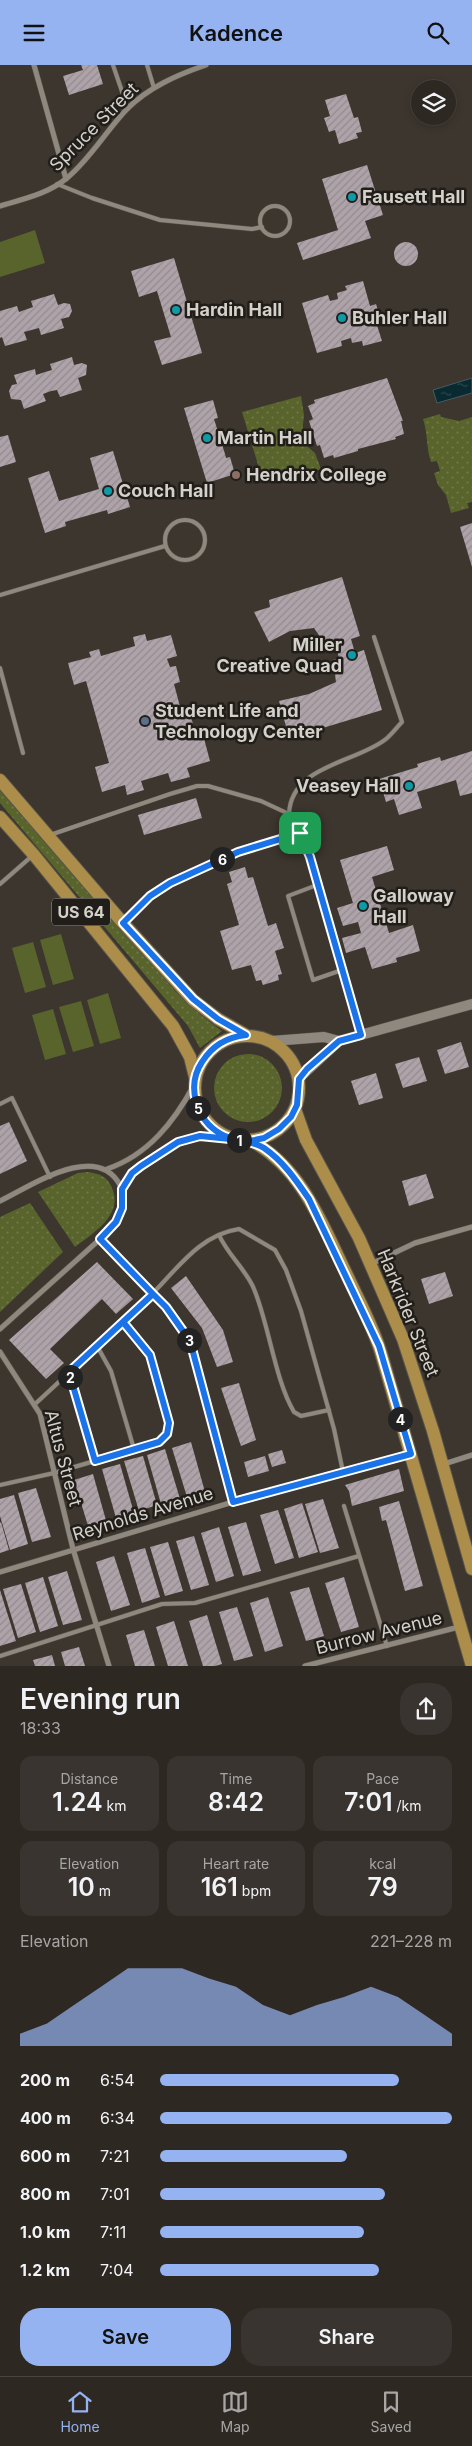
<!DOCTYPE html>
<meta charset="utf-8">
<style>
body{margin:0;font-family:Inter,sans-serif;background:#39342f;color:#f1f3f6;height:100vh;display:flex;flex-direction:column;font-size:19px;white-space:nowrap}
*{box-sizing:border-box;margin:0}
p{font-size:16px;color:#a7a6a5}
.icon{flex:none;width:28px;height:28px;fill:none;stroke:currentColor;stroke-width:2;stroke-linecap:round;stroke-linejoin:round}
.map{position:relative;height:1601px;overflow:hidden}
.drawer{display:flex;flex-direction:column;background:#2d2822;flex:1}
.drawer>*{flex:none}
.buttons{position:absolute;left:411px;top:15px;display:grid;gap:10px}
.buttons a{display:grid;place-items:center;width:45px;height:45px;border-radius:50%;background:#2d2822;box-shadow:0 2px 8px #0003,0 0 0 1px #484440;font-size:25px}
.pin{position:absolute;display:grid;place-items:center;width:42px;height:42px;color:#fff;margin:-21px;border-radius:10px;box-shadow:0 2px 8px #0006}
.km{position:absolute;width:25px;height:25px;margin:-12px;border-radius:50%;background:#222;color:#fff;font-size:14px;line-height:25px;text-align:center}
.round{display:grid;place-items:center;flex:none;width:52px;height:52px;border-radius:20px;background:#39342f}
.headline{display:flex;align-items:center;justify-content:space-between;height:85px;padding:0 20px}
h1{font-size:28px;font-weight:600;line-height:38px}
.metrics{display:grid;grid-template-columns:repeat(3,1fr);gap:8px;height:85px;padding:5px 20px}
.metrics div{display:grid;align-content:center;border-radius:12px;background:#39342f;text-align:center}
.metrics b{font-size:25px;font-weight:600}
.metrics small{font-size:14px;font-weight:400}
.metrics p{font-size:14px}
.chart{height:140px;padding:10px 20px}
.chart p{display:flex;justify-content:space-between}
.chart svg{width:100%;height:90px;margin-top:5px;fill:#95b2f1;opacity:.7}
.button{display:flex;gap:10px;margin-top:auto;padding:10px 20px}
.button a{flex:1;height:58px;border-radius:20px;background:#95b2f1;color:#111;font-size:20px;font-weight:600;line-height:58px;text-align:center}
.button a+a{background:#39342f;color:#f1f3f6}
ul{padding:0 20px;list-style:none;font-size:16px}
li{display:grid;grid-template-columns:80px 60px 1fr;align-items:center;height:38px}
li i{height:12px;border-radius:6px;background:#95b2f1}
header{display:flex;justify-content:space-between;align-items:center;height:65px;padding:0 20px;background:#95b2f1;color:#111;font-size:22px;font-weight:600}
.tabs{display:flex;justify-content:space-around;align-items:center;height:70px;border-top:1px solid #484440;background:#2d2822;font-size:14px;color:#a7a6a5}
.tabs a{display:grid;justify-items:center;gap:2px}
.tabs .selected{color:#95b2f1}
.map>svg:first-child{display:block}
</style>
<header><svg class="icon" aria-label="menu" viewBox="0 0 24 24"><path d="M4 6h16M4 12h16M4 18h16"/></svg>Kadence<svg class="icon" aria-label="search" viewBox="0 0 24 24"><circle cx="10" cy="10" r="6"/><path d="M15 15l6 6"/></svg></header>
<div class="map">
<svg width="472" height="1601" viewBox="0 0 472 1601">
<defs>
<pattern id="grass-dots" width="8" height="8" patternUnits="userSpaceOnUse" patternTransform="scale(1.25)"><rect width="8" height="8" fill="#58642b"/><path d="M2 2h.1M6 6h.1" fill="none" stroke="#6f7948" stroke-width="1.8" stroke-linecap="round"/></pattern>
<pattern id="water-ripples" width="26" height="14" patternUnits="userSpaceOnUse" patternTransform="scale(1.25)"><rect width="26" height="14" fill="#092a31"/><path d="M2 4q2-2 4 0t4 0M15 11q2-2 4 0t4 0" fill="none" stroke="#2c484e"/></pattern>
<pattern id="building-hatch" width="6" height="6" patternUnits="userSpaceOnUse" patternTransform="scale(1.25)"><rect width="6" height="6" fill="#afa3aa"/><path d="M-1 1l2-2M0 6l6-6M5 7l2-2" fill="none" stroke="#938a8f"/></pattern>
</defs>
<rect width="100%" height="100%" fill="#3c362e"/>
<g fill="url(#grass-dots)">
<polygon points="301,331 304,350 302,369 308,382 315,388 321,404 294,413 285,410 263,416 242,347"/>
<path d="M440,349L441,352L459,356L472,352V437L467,438L469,443L451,448L446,430L438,420L434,408L440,406L437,396L431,397C426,382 428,369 423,354Z"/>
<polygon points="0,724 176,927 202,951 222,966 200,983 188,961 0,738"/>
<circle cx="248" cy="1023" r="34"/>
<path d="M87,1107C99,1108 108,1112 112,1123C124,1150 93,1168 75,1182L38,1127L78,1108Z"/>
<polygon points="30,1138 63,1187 0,1247 0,1152"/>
</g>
<g fill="#58642b">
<polygon points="35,165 45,198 0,212 0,177"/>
<polygon points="61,869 74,914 53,920 40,875"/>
<polygon points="33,877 46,922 25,928 12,883"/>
<polygon points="108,928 121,973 100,979 87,935"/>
<polygon points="81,936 94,981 73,987 59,942"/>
<polygon points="53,944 66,989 45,995 32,950"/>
</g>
<polygon fill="url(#water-ripples)" stroke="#465c5f" points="472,313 472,328 437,338 433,325"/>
<g fill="url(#building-hatch)">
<polygon points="81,0 97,0 103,19 69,30 63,11 83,5"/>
<polygon points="346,29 354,53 358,52 362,67 356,68 358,73 339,79 335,65 329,67 324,53 330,51 325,35"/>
<polygon points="367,100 383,150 365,156 371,173 303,195 297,178 338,165 322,114"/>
<circle cx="406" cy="189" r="12"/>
<polygon points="174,193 202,288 162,300 154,276 171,272 157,226 139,232 131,206"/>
<polygon points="363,216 370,241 376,239 380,252 375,254 382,276 363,281 362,276 352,278 351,273 341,276 342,281 317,288 302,238 328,230 330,236 338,234 337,228 347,225 345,221"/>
<polygon points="54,229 58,240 64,238 70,239 72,246 69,252 61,254 64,263 41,270 39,263 24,267 27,275 5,281 2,272 0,273 0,246 17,241 19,247 33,242 31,236"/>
<polygon points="72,292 74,300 82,298 87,300 86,310 78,313 82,325 60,332 57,325 51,326 43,329 46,336 24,344 21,335 11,334 9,326 12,320 17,319 14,310 35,304 36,310 45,307 52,305 50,299"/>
<polygon points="387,313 403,356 401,356 404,369 395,372 396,374 358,384 358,386 334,393 333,390 324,393 320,380 317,381 309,356 313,354 308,341 315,338 314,335"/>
<polygon points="213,335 218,353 214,354 225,389 226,393 230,392 235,409 207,418 184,343"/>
<polygon points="8,370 16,397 0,402 0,372"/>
<polygon points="113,386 130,442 108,449 107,445 65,457 66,461 45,468 28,413 49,406 59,436 99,424 90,393"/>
<polygon points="472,458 472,502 460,462"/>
<polygon points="342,512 360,571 351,574 355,588 364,585 382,645 303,669 301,661 287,665 279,636 309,629 336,617 333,595 339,593 335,579 327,582 314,563 290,566 269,577 254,547 270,542 269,535"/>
<polygon points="145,569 147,576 171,570 177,591 167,594 170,602 176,601 180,617 174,619 182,649 190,647 194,664 189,665 190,670 202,666 210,696 187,703 190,712 171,717 168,708 141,716 144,725 127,730 125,720 102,727 95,702 109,698 86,616 74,620 68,598 91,592 89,587 99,584 101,591 135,581 133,572"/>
<polygon points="472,686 472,728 460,731 456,715 417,727 422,743 399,750 394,734 386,737 379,714 418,702 417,699 440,692 441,696"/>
<polygon points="196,733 202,753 144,770 138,750"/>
<polygon points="387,781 394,805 372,812 389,868 413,860 420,886 396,893 397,897 372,904 365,882 346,888 342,873 361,868 358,857 343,861 337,843 353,838 340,795"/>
<polygon points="245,802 248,813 253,812 268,861 276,858 284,883 275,886 282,909 278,910 279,915 263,920 261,915 256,916 251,900 232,905 220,866 239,860 227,819 232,817 229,807"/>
<polygon points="461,977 469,1002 445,1009 437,985"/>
<polygon points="419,992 427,1016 403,1023 395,999"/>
<polygon points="376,1008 383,1033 359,1040 351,1016"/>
<polygon points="9,1057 27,1096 0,1109 0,1061"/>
<polygon points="426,1109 434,1133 409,1141 402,1116"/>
<polygon points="97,1197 133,1234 116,1249 102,1234 50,1284 64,1298 46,1314 9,1275"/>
<polygon points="445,1207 453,1231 429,1239 421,1214"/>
<polygon points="186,1211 223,1265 233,1297 217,1302 202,1263 171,1223"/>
<polygon points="239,1318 256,1375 241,1381 221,1323"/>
<polygon points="191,1377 205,1427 187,1432 172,1383"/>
<polygon points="165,1384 180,1434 161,1439 147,1390"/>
<polygon points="282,1385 286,1398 272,1402 268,1389"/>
<polygon points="143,1391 157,1440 139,1446 124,1396"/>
<polygon points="265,1391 269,1406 248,1412 244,1397"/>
<polygon points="120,1399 134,1448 116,1453 102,1404"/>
<polygon points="399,1404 404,1426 352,1441 349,1426 345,1420"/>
<polygon points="93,1409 107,1459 89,1464 74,1415"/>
<polygon points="36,1423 51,1472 32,1477 18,1428"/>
<polygon points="14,1430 28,1479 10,1485 0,1451 0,1434"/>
<polygon points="323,1434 339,1483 320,1488 305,1439"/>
<polygon points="399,1436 423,1521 405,1526 386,1455 382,1456 379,1442"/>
<polygon points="302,1438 318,1487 299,1493 284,1444"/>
<polygon points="278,1445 294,1493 275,1499 260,1450"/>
<polygon points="1,1457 9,1485 0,1488 0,1458"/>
<polygon points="246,1457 261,1506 243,1511 228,1462"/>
<polygon points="219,1462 234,1511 216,1517 201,1468"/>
<polygon points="194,1471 209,1520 191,1525 176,1476"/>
<polygon points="168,1477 183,1526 165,1531 150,1482"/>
<polygon points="145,1483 160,1532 142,1538 127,1488"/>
<polygon points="114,1491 130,1540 111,1546 96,1497"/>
<polygon points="67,1506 82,1555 63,1560 48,1512"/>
<polygon points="43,1512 58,1561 40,1567 25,1518"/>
<polygon points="344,1512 359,1562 341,1567 325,1518"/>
<polygon points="21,1519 36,1567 18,1573 3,1524"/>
<polygon points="309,1522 324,1571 306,1576 290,1527"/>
<polygon points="0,1525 16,1576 0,1581"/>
<polygon points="268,1532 283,1581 265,1587 250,1538"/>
<polygon points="237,1542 253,1591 234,1596 219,1547"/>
<polygon points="207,1550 222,1599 215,1601 203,1601 189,1556"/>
<polygon points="174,1556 188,1601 168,1601 156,1562"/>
<polygon points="144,1565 155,1601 135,1601 126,1570"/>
<polygon points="79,1582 85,1601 65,1601 61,1587"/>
<polygon points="52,1590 55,1601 35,1601 33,1595"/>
</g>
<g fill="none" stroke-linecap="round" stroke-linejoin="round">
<g stroke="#58544c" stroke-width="5">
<g id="lane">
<polyline points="113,0 128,44"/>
<polyline points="147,0 154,23"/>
<polyline points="57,119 92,133 160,155 252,164 262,162"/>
<circle cx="275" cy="156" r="15"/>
<circle cx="185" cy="475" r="20"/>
<polyline points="0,530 165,481"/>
<polyline points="0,603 23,688"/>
<path d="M289,749C291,700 356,698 386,674C392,669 397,662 402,657L374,572"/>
<polyline points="50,770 170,729 197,721 208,721 261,736 289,749 300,767"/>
<polyline points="0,819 32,791"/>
<polyline points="317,820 288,831 313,915 342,905"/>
<path d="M125,856C134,847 142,836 153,829C195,799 250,781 300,767L311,792L361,969"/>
<polyline points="0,1039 12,1033 50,1112"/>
<path d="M219,1170C228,1190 247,1206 254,1224C269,1260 275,1315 294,1347L301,1351L329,1345"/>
<polyline points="97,1281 111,1306 134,1384"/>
<polyline points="69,1307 95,1396"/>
<path d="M34,1340C71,1306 108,1271 145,1236C174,1209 197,1170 239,1164L275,1185L286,1205L301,1246L334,1364L343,1407"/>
<polyline points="0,1420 54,1408 159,1377 167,1369 169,1358 150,1290 123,1257"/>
<polyline points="344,1441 387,1581"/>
<polyline points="0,1591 162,1539 195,1538 359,1491"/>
</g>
</g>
<g stroke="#58544c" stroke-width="6">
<g id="street">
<polyline points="34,0 66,114"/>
<path d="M0,141C23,134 48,129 67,113C90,94 106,66 127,44C149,22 177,10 206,0"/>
<path d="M107,1104C148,1090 174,1057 194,1020"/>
<polyline points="122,1125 132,1108 178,1077 200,1071 236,1074"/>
<path d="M0,1136C31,1121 96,1076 120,1120C128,1136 119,1153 109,1166L0,1264"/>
<polyline points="100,1174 166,1242 191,1277 233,1437"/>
<polyline points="371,1199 415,1178 472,1162"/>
<polyline points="0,1287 40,1349 73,1484 109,1601"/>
<polyline points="444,1399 472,1390"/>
<polyline points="0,1507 233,1437 410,1389"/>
<polyline points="305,1601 459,1562"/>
</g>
</g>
<g stroke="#58544c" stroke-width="11">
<g id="secondary">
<polyline points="272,976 324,972 339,976 472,939"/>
<polyline points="299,1013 339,976"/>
</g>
</g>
<g stroke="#58544c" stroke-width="14">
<g id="primary">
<polyline points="0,715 123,858 193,935 218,954 246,970"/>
<polyline points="0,752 34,790 173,961 190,992 195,1012"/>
<circle cx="247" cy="1023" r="52"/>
<polyline points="295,1044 306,1075 359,1173 403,1274 433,1366 472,1504"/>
<path d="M250,1075C302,1102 323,1161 347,1210C359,1236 373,1261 381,1288L472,1601"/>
</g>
</g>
<use href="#lane" stroke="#8f887e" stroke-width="4"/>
<use href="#street" stroke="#8f887e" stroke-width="5"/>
<use href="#secondary" stroke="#8f887e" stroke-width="10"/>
<use href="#primary" stroke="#ac8d49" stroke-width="12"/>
</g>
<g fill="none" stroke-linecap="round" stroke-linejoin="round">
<g stroke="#fff" stroke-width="10">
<path id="route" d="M300,768L310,792L361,970L339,976L307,1004L299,1014L297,1040L291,1052L279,1064L264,1073L250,1076L200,1071L178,1077L141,1101L132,1108L122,1124V1143L116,1157L100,1174L153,1229C125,1255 97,1281 69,1307L95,1396L159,1377L167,1369L169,1358L150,1290L123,1257L153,1229L166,1242L190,1276L233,1437L411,1389L379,1281L309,1134C296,1115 283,1096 264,1083C250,1074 235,1077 221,1069C196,1055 186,1021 202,997C212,981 227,972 246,970L218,954L193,934L123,858L150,831L170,818L238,787L300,768"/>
</g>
<use href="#route" stroke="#1a73e8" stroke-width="6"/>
</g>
<g fill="#0f9aa8" stroke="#211e1a" stroke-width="2">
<circle cx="352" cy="132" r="5"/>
<circle cx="176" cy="245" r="5"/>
<circle cx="342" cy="253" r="5"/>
<circle cx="207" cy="373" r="5"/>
<circle cx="108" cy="426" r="5"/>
<circle cx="352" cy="590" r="5"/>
<circle cx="409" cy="721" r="5"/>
<circle cx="363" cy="841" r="5"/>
</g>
<circle fill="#8d6e63" stroke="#211e1a" stroke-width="2" cx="236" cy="410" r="5"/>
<circle fill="#5c6f8a" stroke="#211e1a" stroke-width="2" cx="145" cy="656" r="5"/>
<g text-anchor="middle" stroke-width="5" stroke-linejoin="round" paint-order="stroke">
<rect fill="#211e1a" stroke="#9e9b96" stroke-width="1" x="52" y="833.5" width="58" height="27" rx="4"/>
<g font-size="16" font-weight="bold" fill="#d4d1cb">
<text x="81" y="853">US 64</text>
</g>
<g font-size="18" fill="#d4d1cb" stroke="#211e1a">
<text transform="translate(94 62) rotate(-45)" y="6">Spruce Street</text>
<text transform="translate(408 1248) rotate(68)" y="6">Harkrider Street</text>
<text transform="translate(63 1393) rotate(75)" y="6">Altus Street</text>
<text transform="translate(143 1449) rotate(-17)" y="6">Reynolds Avenue</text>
<text transform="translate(379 1568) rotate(-14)" y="6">Burrow Avenue</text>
</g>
<g font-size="18" font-weight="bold" fill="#d4d1cb" stroke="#211e1a" text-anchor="start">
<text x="362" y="138">Fausett Hall</text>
<text x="186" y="251">Hardin Hall</text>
<text x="352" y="259">Buhler Hall</text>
<text x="217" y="379">Martin Hall</text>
<text x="246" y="416">Hendrix College</text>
<text x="118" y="432">Couch Hall</text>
<text x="342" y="586" text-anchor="end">Miller<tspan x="342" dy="21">Creative Quad</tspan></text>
<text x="155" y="652">Student Life and<tspan x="155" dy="21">Technology Center</tspan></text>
<text x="399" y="727" text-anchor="end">Veasey Hall</text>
<text x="373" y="837">Galloway<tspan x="373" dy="21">Hall</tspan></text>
</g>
</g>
</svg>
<div class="buttons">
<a><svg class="icon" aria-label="layers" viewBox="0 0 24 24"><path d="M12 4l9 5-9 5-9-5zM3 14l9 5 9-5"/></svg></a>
</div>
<div class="pin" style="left:300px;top:768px;background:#1e9e55"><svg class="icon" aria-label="arrive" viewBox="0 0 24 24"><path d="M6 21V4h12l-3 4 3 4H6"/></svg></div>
<b class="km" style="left:239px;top:1075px">1</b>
<b class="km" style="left:70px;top:1312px">2</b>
<b class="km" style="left:189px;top:1275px">3</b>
<b class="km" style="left:400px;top:1354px">4</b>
<b class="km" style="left:198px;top:1043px">5</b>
<b class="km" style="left:222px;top:794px">6</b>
</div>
<section class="drawer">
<div class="headline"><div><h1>Evening run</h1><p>18:33</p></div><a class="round"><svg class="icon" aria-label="share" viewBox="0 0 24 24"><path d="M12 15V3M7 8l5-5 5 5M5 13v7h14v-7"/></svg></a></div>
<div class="metrics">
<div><p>Distance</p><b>1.24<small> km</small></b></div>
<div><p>Time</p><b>8:42</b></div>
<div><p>Pace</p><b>7:01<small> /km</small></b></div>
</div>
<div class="metrics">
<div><p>Elevation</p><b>10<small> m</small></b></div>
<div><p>Heart rate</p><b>161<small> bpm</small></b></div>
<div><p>kcal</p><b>79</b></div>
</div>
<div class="chart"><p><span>Elevation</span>221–228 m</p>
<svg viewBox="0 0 160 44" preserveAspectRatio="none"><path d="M0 44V38L10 33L20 24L30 15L40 6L50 6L60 6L70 11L80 15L90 24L100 29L110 24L120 20L130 15L140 20L150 29L160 38V44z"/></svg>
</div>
<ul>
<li><b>200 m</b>6:54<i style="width:82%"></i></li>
<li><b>400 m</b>6:34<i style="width:100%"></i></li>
<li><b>600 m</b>7:21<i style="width:64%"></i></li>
<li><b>800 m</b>7:01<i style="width:77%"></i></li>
<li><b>1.0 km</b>7:11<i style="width:70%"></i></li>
<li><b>1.2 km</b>7:04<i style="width:75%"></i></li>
</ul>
<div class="button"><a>Save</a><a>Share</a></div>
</section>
<nav class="tabs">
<a class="selected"><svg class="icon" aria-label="home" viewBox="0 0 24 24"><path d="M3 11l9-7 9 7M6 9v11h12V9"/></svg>Home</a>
<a><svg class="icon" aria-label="map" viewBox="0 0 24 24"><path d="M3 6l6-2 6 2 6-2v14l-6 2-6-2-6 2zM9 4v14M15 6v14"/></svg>Map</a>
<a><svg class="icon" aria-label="saved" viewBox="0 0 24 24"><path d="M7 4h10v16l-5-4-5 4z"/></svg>Saved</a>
</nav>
